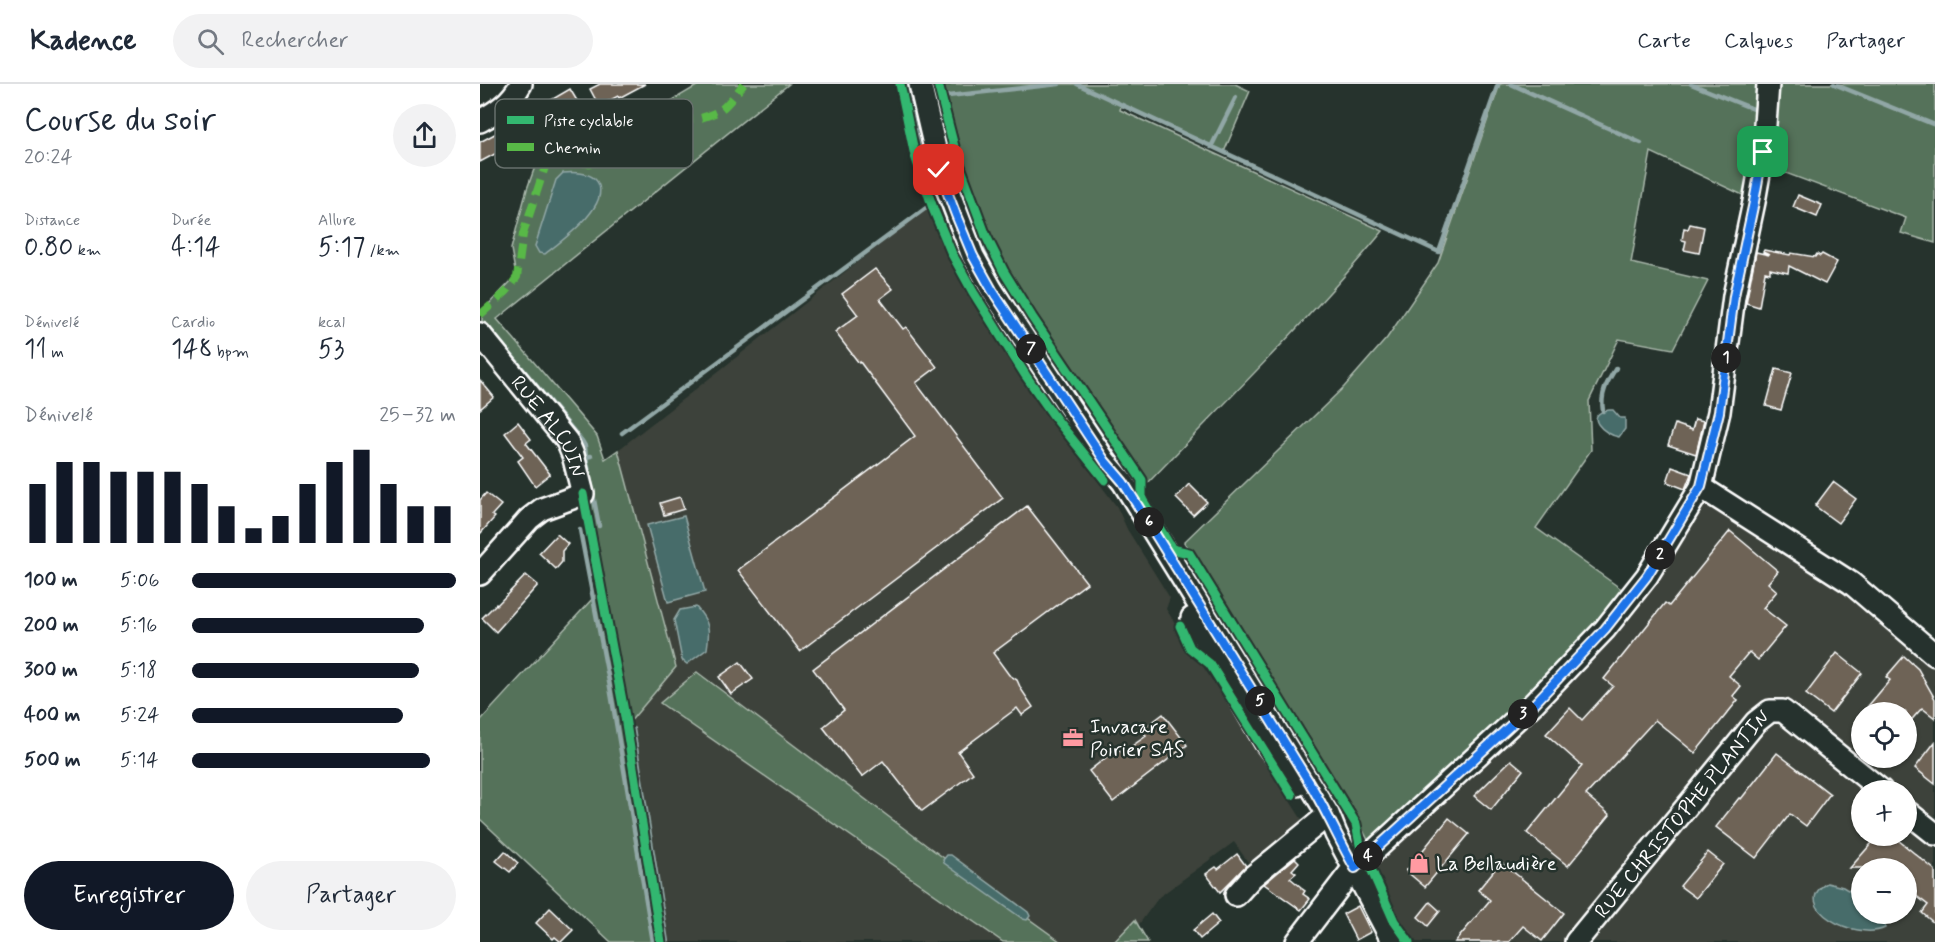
<!DOCTYPE html>
<html lang="fr">
<meta charset="utf-8">
<style>
body{margin:0;font-family:Mynerve,sans-serif;background:#f2f2f3;color:#1f2937;height:100vh;display:flex;flex-direction:column;font-size:22px;white-space:nowrap}
*{box-sizing:border-box;margin:0}
p{font-size:20px;color:#747a83}
.icon{flex:none;width:33px;height:33px;fill:none;stroke:currentColor;stroke-width:2;stroke-linecap:round;stroke-linejoin:round}
.map{position:relative;flex:1;overflow:hidden}
.details{display:flex;flex-direction:column;background:#fff;width:480px}
.details>*{flex:none}
.controls{position:absolute;left:1371px;top:618px;display:grid;gap:12px}
.controls a{display:grid;place-items:center;width:66px;height:66px;border-radius:50%;background:#fff;box-shadow:0 2px 4px #0004;font-size:30px}
.pin{position:absolute;display:grid;place-items:center;width:51px;height:51px;color:#fff;margin:-26px;border-radius:12px;box-shadow:0 3px 9px #0006}
.km{position:absolute;width:30px;height:30px;margin:-15px;border-radius:50%;background:#222;color:#fff;font-size:16px;line-height:30px;text-align:center}
.round{display:grid;place-items:center;flex:none;width:63px;height:63px;border-radius:32px;background:#f2f2f3}
.head{display:flex;align-items:center;justify-content:space-between;height:102px;padding:0 24px}
h1{font-size:33px;font-weight:600;line-height:45px}
.figures{display:grid;grid-template-columns:repeat(3,1fr);gap:9px;height:102px;padding:6px 24px}
.figures div{display:grid;align-content:center}
.figures b{font-size:26px;font-weight:600}
.figures small{font-size:16px;font-weight:400}
.figures p{font-size:16px}
.chart{height:168px;padding:12px 24px}
.chart p{display:flex;justify-content:space-between}
.chart svg{width:100%;height:108px;margin-top:6px;stroke:#111827;stroke-width:6}
.action{display:flex;gap:12px;margin-top:auto;padding:12px 24px}
.action a{flex:1;height:69px;border-radius:36px;background:#111827;color:#fff;font-size:24px;font-weight:600;line-height:69px;text-align:center}
.action a+a{background:#f2f2f3;color:#1f2937}
ul{padding:0 24px;list-style:none;font-size:20px}
li{display:grid;grid-template-columns:96px 72px 1fr;align-items:center;height:45px}
li i{height:15px;border-radius:8px;background:#111827}
header{display:flex;align-items:center;gap:36px;box-sizing:border-box;height:84px;padding:0 30px;background:#fff;border-bottom:2px solid #e0e1e3}
header strong{font-size:28px}
nav{display:flex;gap:33px;margin-inline-start:auto;font-size:21px}
.search{width:420px;height:54px;background:#f2f2f3;display:flex;align-items:center;gap:15px;box-sizing:border-box;padding:0 21px;border-radius:33px;color:#747a83;font-size:22px}
main{display:flex;flex:1;min-height:0}
.map>svg:first-child{display:block}
</style>
<header>
<strong>Kadence</strong>
<div class="search"><svg class="icon" aria-label="search" viewBox="0 0 24 24"><circle cx="10" cy="10" r="6"/><path d="M15 15l6 6"/></svg>Rechercher</div>
<nav><a>Carte</a><a>Calques</a><a>Partager</a></nav>
</header>
<main>
<section class="details">
<div class="head"><div><h1>Course du soir</h1><p>20:24</p></div><a class="round"><svg class="icon" aria-label="share" viewBox="0 0 24 24"><path d="M12 15V3M7 8l5-5 5 5M5 13v7h14v-7"/></svg></a></div>
<div class="figures">
<div><p>Distance</p><b>0.80<small> km</small></b></div>
<div><p>Durée</p><b>4:14</b></div>
<div><p>Allure</p><b>5:17<small> /km</small></b></div>
</div>
<div class="figures">
<div><p>Dénivelé</p><b>11<small> m</small></b></div>
<div><p>Cardio</p><b>148<small> bpm</small></b></div>
<div><p>kcal</p><b>53</b></div>
</div>
<div class="chart"><p><span>Dénivelé</span>25–32 m</p>
<svg viewBox="0 0 160 44" preserveAspectRatio="none"><path d="M5 44V20M15 44V11M25 44V11M35 44V15M45 44V15M55 44V15M65 44V20M75 44V29M85 44V38M95 44V33M105 44V20M115 44V11M125 44V6M135 44V20M145 44V29M155 44V29"/></svg>
</div>
<ul>
<li><b>100 m</b>5:06<i style="width:100%"></i></li>
<li><b>200 m</b>5:16<i style="width:88%"></i></li>
<li><b>300 m</b>5:18<i style="width:86%"></i></li>
<li><b>400 m</b>5:24<i style="width:80%"></i></li>
<li><b>500 m</b>5:14<i style="width:90%"></i></li>
</ul>
<div class="action"><a>Enregistrer</a><a>Partager</a></div>
</section>
<div class="map">
<svg width="1455" height="858" viewBox="0 0 1455 858">
<rect width="100%" height="100%" fill="#26332d"/>
<filter id="ink" filterUnits="userSpaceOnUse"><feTurbulence type="fractalNoise" baseFrequency=".0167" numOctaves="2"/><feDisplacementMap in="SourceGraphic" scale="12" xChannelSelector="R" yChannelSelector="G"/><feConvolveMatrix kernelMatrix="1 2 1 2 8 2 1 2 1" color-interpolation-filters="sRGB"/></filter>
<g filter="url(#ink)">
<g fill="#3c423a" fill-rule="evenodd">
<polygon points="448,123 460,153 479,192 501,231 552,309 637,423 647,445 690,514 686,525 826,742 772,784 754,758 679,813 646,858 184,858 149,639 196,582 138,366"/>
<path d="M1219,398L1377,501L1455,585V858H936L914,830L892,783L1147,509ZM1382,628H1426V674H1382ZM1382,706H1426V752H1382ZM1382,784H1426V830H1382Z"/>
</g>
<g fill="#55725a" stroke="#aab8ac" stroke-width="1.5">
<polygon points="220,0 309,0 17,235 117,352 125,375 138,366 196,583 149,639 184,858 131,858 0,735 0,637 125,501 99,365 2,243 2,227 36,192 31,165 47,105 62,63 148,50 191,17"/>
<path d="M458,0H755L770,7L744,68L641,22L640,26L903,147C829,236 746,317 666,401L552,233L524,188L506,152L477,74Z"/>
<path d="M1020,0H1455V159L1421,149L1426,134L1287,82L1267,113L1171,68L1151,179L1228,197L1193,265L1139,255L1109,317L1111,366L1056,444L1147,509L1076,586L889,758C866,711 834,670 807,625C773,569 739,513 704,458L864,303L907,254L958,179Z"/>
<polygon points="217,588 446,761 581,858 523,858 180,619"/>
<polygon points="655,836 668,858 634,858"/>
</g>
<g fill="#476c6a" stroke="#91a7a6" stroke-width="1.5">
<path d="M83,89C94,88 112,88 118,99C130,123 81,157 65,170L59,169L55,162L76,96Z"/>
<path d="M1129,326H1133L1140,334H1145V345L1139,353C1124,351 1102,330 1129,326Z"/>
<polygon points="204,432 225,508 188,518 167,441"/>
<path d="M216,523C230,539 230,545 227,565L207,580L202,576L194,536L200,526Z"/>
<polygon points="467,771 471,771 548,828 550,832 547,836 543,835 464,779 463,776"/>
<path d="M1347,799L1363,803L1381,814L1382,830H1403L1405,836V844C1375,858 1308,822 1347,799Z"/>
</g>
<g fill="none" stroke-linecap="round" stroke-linejoin="round">
<g stroke="#91a7a6" stroke-width="4.5">
<polyline points="425,0 440,70 452,109"/>
<polyline points="597,0 959,168 1018,0"/>
<polyline points="1031,0 1161,59"/>
<polyline points="1211,0 1276,26"/>
<polyline points="1354,0 1455,41"/>
<polyline points="455,9 472,82 496,144"/>
<polyline points="468,12 579,0"/>
<polyline points="731,63 756,13"/>
<polyline points="505,165 540,224 562,257"/>
<polyline points="481,178 519,242 559,301"/>
<polyline points="9,244 102,357 105,362 106,373"/>
<polyline points="573,274 657,399"/>
<path d="M1123,327C1120,310 1127,298 1136,284"/>
<polyline points="142,349 446,124"/>
<polyline points="111,372 106,373 119,442"/>
<polyline points="100,446 130,603 173,858"/>
<polyline points="707,473 729,509"/>
<polyline points="738,523 835,683"/>
<polyline points="153,645 187,858"/>
<polyline points="842,695 858,721"/>
</g>
</g>
<g fill="#6e6457" stroke="#fff" stroke-width="1.5">
<polygon points="120,0 165,0 139,14 138,12 119,22 110,5"/>
<polygon points="90,5 99,20 74,35 66,19"/>
<polygon points="33,40 41,56 0,78 0,58"/>
<polygon points="1318,111 1342,121 1337,133 1313,123"/>
<polygon points="1210,140 1224,143 1219,169 1204,166 1206,157 1202,156 1204,144 1208,145"/>
<polygon points="1284,166 1310,171 1311,169 1335,173 1337,170 1340,172 1342,170 1357,178 1345,200 1309,182 1308,189 1290,185 1290,189 1285,188 1279,223 1266,219 1276,168 1289,171 1283,168"/>
<polygon points="395,185 413,205 400,215 423,245 426,243 457,283 436,299 523,414 320,567 258,486 435,352 380,278 379,279 355,248 378,231 362,210"/>
<polygon points="1296,285 1312,289 1301,326 1286,322"/>
<polygon points="0,296 14,313 0,325"/>
<polygon points="1215,335 1224,337 1216,370 1188,361 1195,340 1212,346"/>
<polygon points="38,338 51,355 46,359 70,390 55,402 38,377 43,373 25,349"/>
<polygon points="1192,383 1211,390 1205,405 1187,398"/>
<polygon points="1353,398 1376,415 1358,439 1335,422"/>
<polygon points="709,400 727,418 713,431 696,414"/>
<polygon points="6,409 21,421 12,431 15,433 0,450 0,416"/>
<polygon points="200,413 204,425 184,431 180,419"/>
<polygon points="547,422 607,499 513,569 529,591 537,596 541,605 553,623 542,631 537,624 478,668 493,689 442,727 403,677 382,693 343,643 364,626 333,585"/>
<polygon points="1250,447 1298,487 1288,499 1297,507 1283,524 1306,542 1278,576 1269,568 1249,592 1261,602 1253,612 1258,616 1215,669 1175,636 1106,711 1130,731 1088,782 1047,749 1102,682 1066,650 1090,624 1102,636 1133,602 1124,595 1185,519 1189,522"/>
<polygon points="77,450 88,460 82,467 82,478 76,485 59,469"/>
<polygon points="46,491 58,501 16,548 2,534 16,520 17,521"/>
<polygon points="1357,569 1382,589 1351,629 1326,610"/>
<polygon points="1424,572 1438,585 1455,615 1455,634 1442,624 1426,642 1426,628 1383,628 1410,596 1406,593"/>
<polygon points="260,578 273,595 251,610 239,593"/>
<polygon points="683,630 707,661 633,718 609,687 638,664 642,669 666,652 662,646"/>
<polygon points="1455,658 1455,700 1435,684"/>
<polygon points="1297,669 1350,710 1326,742 1310,730 1276,774 1236,743 1259,714 1261,715"/>
<polygon points="1031,676 1043,686 1011,726 994,712"/>
<polygon points="969,734 989,750 945,803 926,787"/>
<polygon points="1398,752 1413,752 1455,786 1455,840 1442,829 1448,821 1426,804 1426,784 1370,784"/>
<polygon points="25,767 38,779 30,788 16,777"/>
<polygon points="1228,768 1243,780 1216,814 1200,802"/>
<polygon points="757,770 766,782 740,808 726,790 736,783 738,785"/>
<polygon points="815,774 819,778 812,786 816,789 810,794 821,803 821,804 825,807 823,810 830,815 821,826 784,800"/>
<polygon points="1021,778 1084,829 1062,857 1043,842 1029,858 975,858 1010,816 998,806"/>
<polygon points="950,818 960,827 948,842 938,833"/>
<polygon points="878,822 891,848 876,856 863,830"/>
<polygon points="70,824 93,846 81,858 75,853 73,855 56,839"/>
<polygon points="732,830 739,839 720,855 713,846"/>
</g>
<g fill="none" stroke-linecap="round" stroke-linejoin="round">
<g stroke="#fff" stroke-width="26">
<g id="minor">
<polyline points="440,0 460,86 493,172 512,206 625,377 643,398 848,730 856,750 913,858"/>
<path d="M0,37C18,27 31,18 41,0"/>
<path id="s1" d="M0,250L87,357L93,371L103,410L62,425L49,435L0,490"/>
<polyline points="1221,403 1371,499 1455,571"/>
<polyline points="712,534 785,658 817,701"/>
<polyline points="1426,727 1455,750"/>
<polyline points="756,811 772,793 843,735"/>
<polyline points="817,858 869,790 1054,619 1125,545 1167,492 1221,403 1239,328 1254,212 1274,118 1283,67 1288,0"/>
<path id="s2" d="M1096,858L1276,638L1290,627H1303L1401,706"/>
</g>
</g>
<use href="#minor" stroke="#26332d" stroke-width="21"/>
<path stroke="#58b947" stroke-width="8" stroke-dasharray="15 8" stroke-linecap="butt" d="M0,231L27,207L37,193L43,150L66,80C75,74 106,82 120,78C138,74 152,69 164,55C169,49 170,40 176,35C185,28 202,35 212,35C221,35 231,31 239,27C248,21 256,9 264,0"/>
<g stroke="#26332d" stroke-width="13">
<g id="cycleway">
<polyline points="420,0 435,72 454,127 472,170 493,208 546,292 576,335 625,396"/>
<polyline points="458,0 477,74 506,152 524,188 552,233 662,396 662,415 692,465 709,469 876,740 880,761"/>
<polyline points="103,410 144,627 181,858"/>
<polyline points="700,542 710,564 730,580 812,711"/>
<polyline points="891,785 914,837 929,858"/>
</g>
</g>
<use href="#cycleway" stroke="#33b770" stroke-width="9"/>
</g>
</g>
<g fill="none" stroke-linecap="round" stroke-linejoin="round" filter="url(#ink)">
<g stroke="#fff" stroke-width="12">
<path id="route" d="M459,86L476,131L493,172L512,206L625,377L643,398L829,698C846,726 859,756 875,784L1054,620L1125,545L1167,492L1221,402L1239,328L1254,212L1274,118L1283,68"/>
</g>
<use href="#route" stroke="#1a73e8" stroke-width="8"/>
</g>
<defs>
<g id="office-bare" transform="scale(1.62)"><path d="M-6-3h4V-5.5h4V-3h4V5H-6ZM-1-4.5V-3h2v-1.5ZM-6 0V1H6V0Z" fill="#ff9aa2" stroke="#26332d" stroke-width="2.5" paint-order="stroke"/></g>
<g id="shop-bare" transform="scale(1.62)"><path d="M-5-2.5h2.3a2.7 3.5 0 0 1 5.4 0H5L5.5 6h-11ZM-1.5-2.5h3a1.5 2.3 0 0 0-3 0Z" fill="#ff9aa2" stroke="#26332d" stroke-width="2.5" paint-order="stroke"/></g>
</defs>
<g fill-rule="evenodd">
<use href="#office-bare" x="593" y="654"/>
<use href="#shop-bare" x="939" y="779"/>
</g>
<g text-anchor="middle" stroke-width="5" stroke-linejoin="round" paint-order="stroke">
<g font-size="20" fill="#fff" stroke="#26332d">
<text dy="7" stroke="none"><textPath href="#s1" startOffset="116">RUE ALCUIN</textPath></text>
<text dy="7" stroke="none"><textPath href="#s2" startOffset="166">RUE CHRISTOPHE PLANTIN</textPath></text>
</g>
<g font-size="20" fill="#fff" stroke="#26332d" text-anchor="start">
<text x="610" y="649">Invacare<tspan x="610" dy="23">Poirier SAS</tspan></text>
<text x="956" y="786">La Bellaudière</text>
</g>
</g>
<rect x="15" y="15" width="198" height="69" rx="9" fill="#26332d" stroke="#67706c" stroke-width="1.5"/>
<rect x="27" y="32" width="27" height="8" fill="#33b770"/>
<rect x="27" y="59" width="27" height="8" fill="#58b947"/>
<g font-size="16" fill="#fff">
<text x="64" y="42">Piste cyclable</text>
<text x="64" y="69">Chemin</text>
</g>
</svg>
<div class="controls">
<a><svg class="icon" aria-label="locate" viewBox="0 0 24 24"><circle cx="12" cy="12" r="6"/><path d="M12 2v4M12 18v4M2 12h4M18 12h4"/></svg></a>
<a>+</a>
<a>−</a>
</div>
<div class="pin" style="left:1283px;top:68px;background:#1e9e55"><svg class="icon" aria-label="arrive" viewBox="0 0 24 24"><path d="M6 21V4h12l-3 4 3 4H6"/></svg></div>
<div class="pin" style="left:459px;top:86px;background:#d93025"><svg class="icon" aria-label="check" viewBox="0 0 24 24"><path d="M5 12l5 5 9-10"/></svg></div>
<b class="km" style="left:1246px;top:274px">1</b>
<b class="km" style="left:1180px;top:471px">2</b>
<b class="km" style="left:1043px;top:630px">3</b>
<b class="km" style="left:888px;top:772px">4</b>
<b class="km" style="left:780px;top:617px">5</b>
<b class="km" style="left:669px;top:438px">6</b>
<b class="km" style="left:551px;top:265px">7</b>
</div>
</main>
